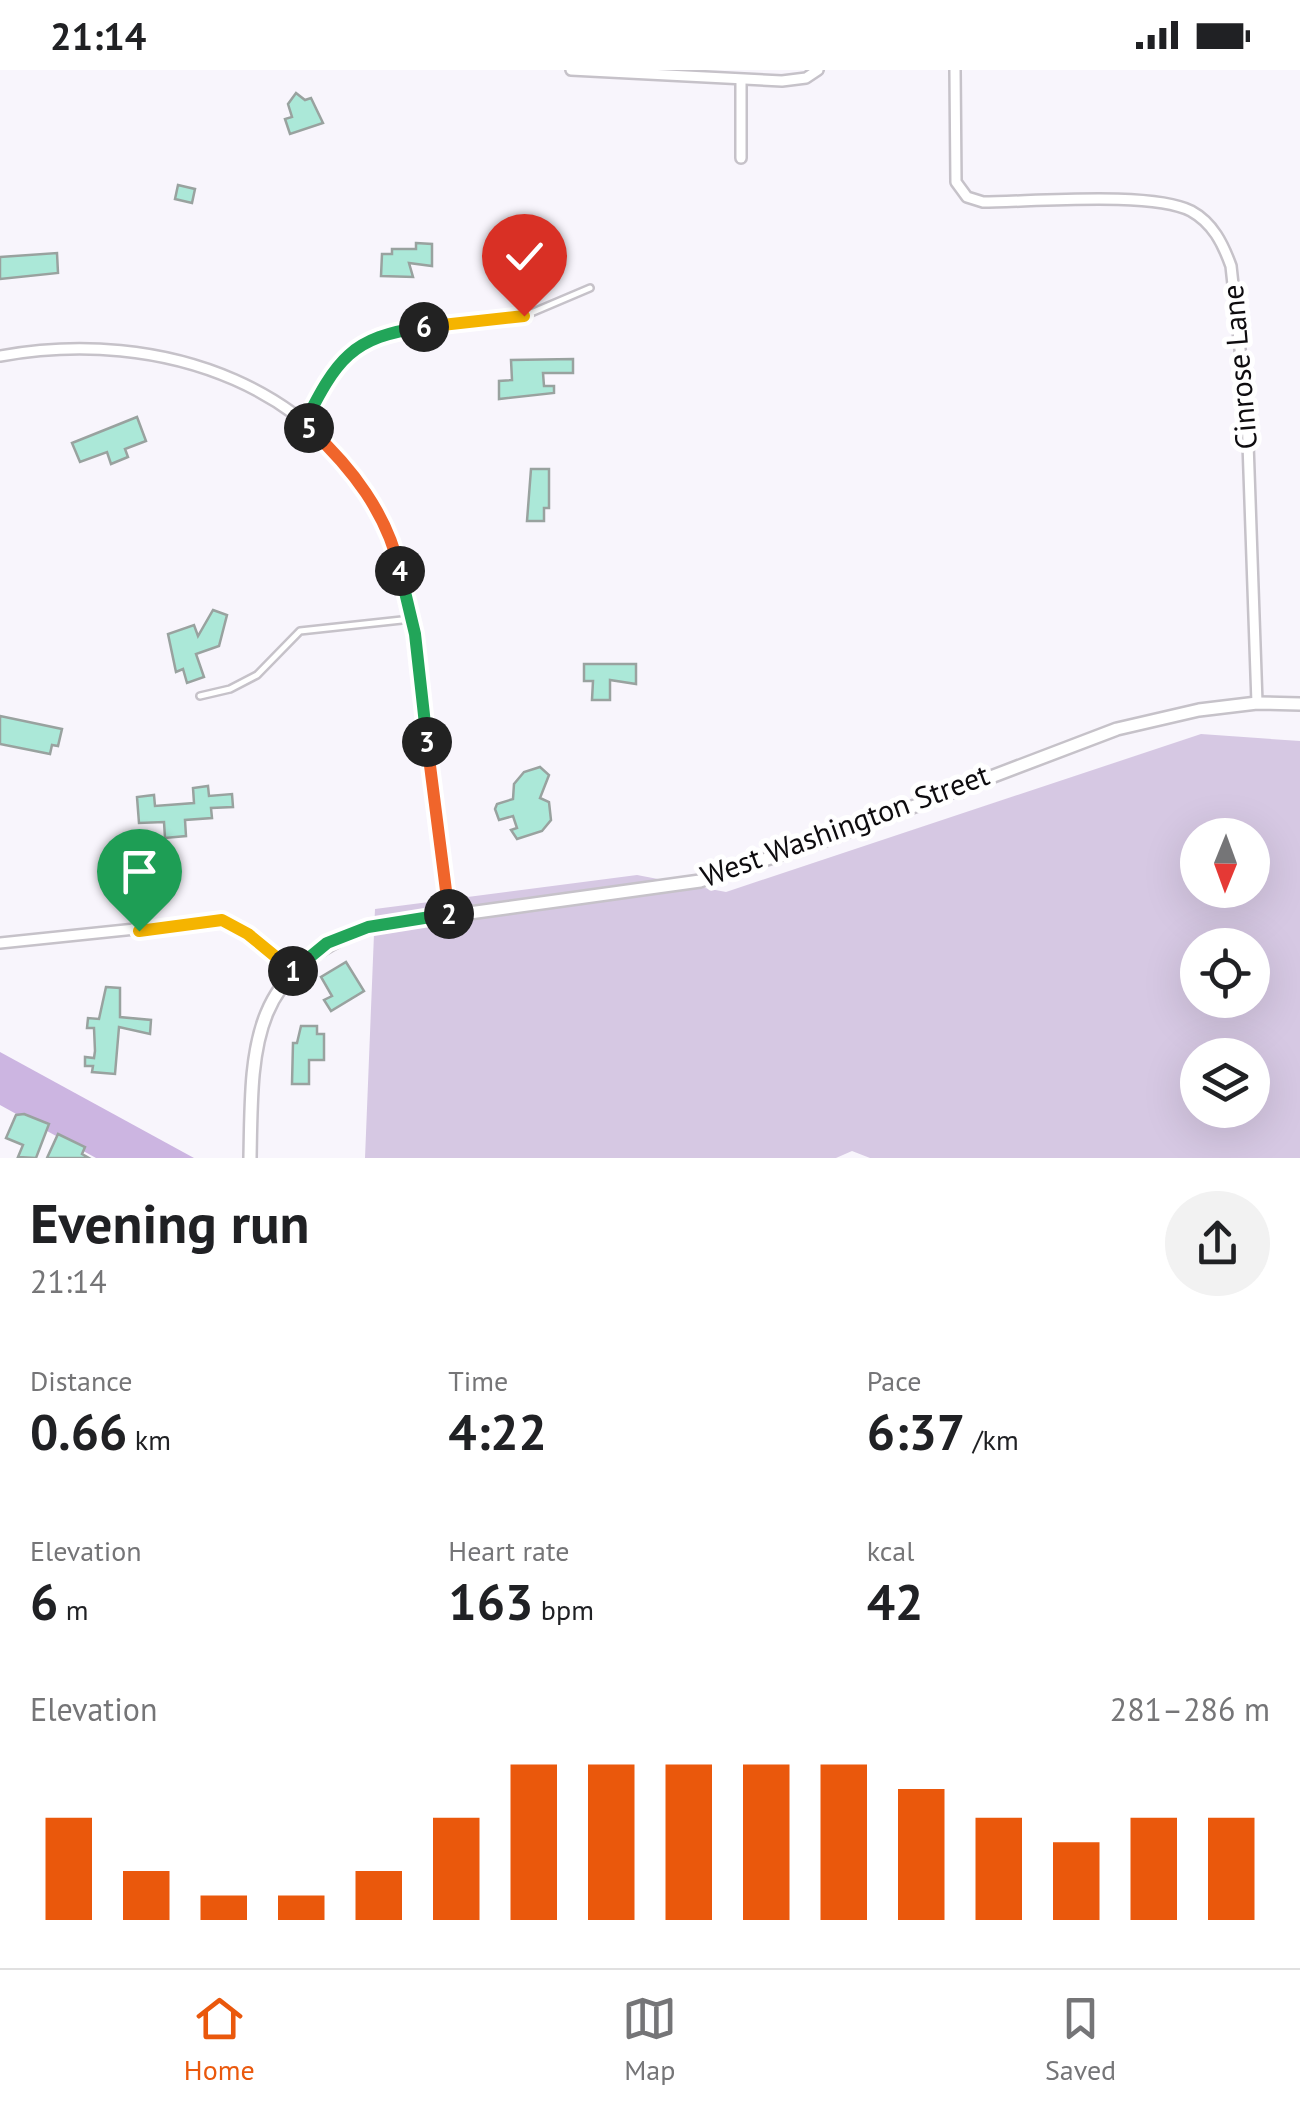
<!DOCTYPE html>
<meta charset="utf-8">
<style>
body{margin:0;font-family:"PT Sans",sans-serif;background:#f2f2f2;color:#202124;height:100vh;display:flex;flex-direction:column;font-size:38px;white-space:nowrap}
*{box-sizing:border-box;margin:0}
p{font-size:32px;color:#757577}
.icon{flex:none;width:55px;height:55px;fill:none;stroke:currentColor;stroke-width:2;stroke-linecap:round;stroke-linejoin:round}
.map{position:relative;height:1088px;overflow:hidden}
.details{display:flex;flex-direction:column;background:#fff;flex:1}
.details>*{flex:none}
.needle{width:65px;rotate:181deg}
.controls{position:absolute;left:1180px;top:748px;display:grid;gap:20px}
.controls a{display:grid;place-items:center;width:90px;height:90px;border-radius:50%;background:#fff;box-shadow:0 10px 40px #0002;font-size:50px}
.pin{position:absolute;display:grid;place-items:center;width:85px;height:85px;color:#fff;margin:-102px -42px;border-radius:50% 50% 50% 0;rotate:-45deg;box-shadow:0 0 10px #0007}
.pin .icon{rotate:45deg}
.km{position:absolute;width:50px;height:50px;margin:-25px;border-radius:50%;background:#222;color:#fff;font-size:28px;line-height:50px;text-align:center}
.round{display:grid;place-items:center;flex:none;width:105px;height:105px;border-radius:52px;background:#f2f2f2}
.summary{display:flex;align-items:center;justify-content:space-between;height:170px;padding:0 30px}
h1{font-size:55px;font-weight:700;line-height:75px}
.metrics{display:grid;grid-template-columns:repeat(3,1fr);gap:15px;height:170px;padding:10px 30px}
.metrics div{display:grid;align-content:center}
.metrics b{font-size:50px;font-weight:700}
.metrics small{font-size:28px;font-weight:400}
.metrics p{font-size:28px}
.chart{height:280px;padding:20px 30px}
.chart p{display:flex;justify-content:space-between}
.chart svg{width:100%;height:180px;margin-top:10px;stroke:#ea580c;stroke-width:6}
.status{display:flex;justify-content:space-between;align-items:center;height:70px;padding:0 50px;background:#fff;direction:ltr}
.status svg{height:28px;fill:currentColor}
.tab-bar{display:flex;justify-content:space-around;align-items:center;height:140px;border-top:2px solid #e0e0e0;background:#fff;font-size:28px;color:#757577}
.tab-bar a{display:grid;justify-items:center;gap:5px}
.tab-bar .selected{color:#ea580c}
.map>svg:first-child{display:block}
</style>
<div class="status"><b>21:14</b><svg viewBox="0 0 49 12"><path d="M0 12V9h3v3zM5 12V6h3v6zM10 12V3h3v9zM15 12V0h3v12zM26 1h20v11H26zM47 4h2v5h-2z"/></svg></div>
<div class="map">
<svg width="1300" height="1088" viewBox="0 0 1300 1088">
<rect width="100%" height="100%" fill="#f8f5fc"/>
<path fill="#d6c8e3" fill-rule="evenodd" d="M1201,664L1300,671V1088H870L852,1081L836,1088H365L375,839L637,805L726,822ZM1198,765H1252V820H1198ZM1198,875H1252V930H1198ZM1198,985H1252V1040H1198Z"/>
<polygon fill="#ccb5e1" points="0,982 194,1088 96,1088 0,1035"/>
<g fill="#abe8d8" stroke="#99a29f" stroke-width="2.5">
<polygon points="296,23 305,30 311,28 323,53 290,64 285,49 292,47 288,34"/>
<polygon points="178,115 195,119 192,133 175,129"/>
<polygon points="553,165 553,188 531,191 528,169"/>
<polygon points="416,173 432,174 432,196 409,193 413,207 381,206 382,184 392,184 392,179 416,179"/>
<polygon points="57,183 58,203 0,209 0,187"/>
<polygon points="573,289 573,303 543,303 544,316 554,316 554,323 499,329 499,311 512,310 511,290"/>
<polygon points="137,347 146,371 125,379 128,387 111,394 107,382 80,392 72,373"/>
<polygon points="531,399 549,399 549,438 544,438 544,451 527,451"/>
<polygon points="213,540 227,545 219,576 196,584 204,607 187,613 183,599 176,602 168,564 194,555 198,566"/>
<polygon points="584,594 636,594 636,614 610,610 610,630 592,630 593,611 584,611"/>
<polygon points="0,646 62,659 58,676 52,675 50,684 0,674"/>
<polygon points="540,697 549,705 540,728 549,732 551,750 542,761 517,769 511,760 517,758 513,746 499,750 495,739 497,734 513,729 514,714 524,702"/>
<polygon points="208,716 209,726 232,724 233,737 211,738 212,748 185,750 186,766 165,768 164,752 139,753 137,727 154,725 155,736 194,733 193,718"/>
<polygon points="346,892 364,921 331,941 324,930 332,926 321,907"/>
<polygon points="106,917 120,918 120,947 151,950 150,964 119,957 115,1004 92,1002 93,996 85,996 85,987 94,988 95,981 94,958 87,958 88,948 99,949"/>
<polygon points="301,956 317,956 317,964 324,964 324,990 309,990 309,1014 292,1014 293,973 297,973"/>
<polygon points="24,1044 49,1054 36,1088 18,1087 23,1075 6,1068 16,1045"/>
<polygon points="58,1064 85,1077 82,1084 89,1088 47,1088"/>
</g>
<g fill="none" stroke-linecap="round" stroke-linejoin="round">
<g stroke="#c6c2c9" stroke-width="10">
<g id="service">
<polyline points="305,353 327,308 354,277 381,263 524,246 590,218"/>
<polyline points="200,626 230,619 257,605 300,561 411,549"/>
</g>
</g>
<g stroke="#c6c2c9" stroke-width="14">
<g id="minor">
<polyline points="571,0 782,11 806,8 818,0"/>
<path d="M955,0L956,112L967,127L983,132C1031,132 1152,121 1191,141C1213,153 1223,174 1231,196L1247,344L1257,633"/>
<polyline points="741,10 741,88"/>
<path d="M0,286C160,257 333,314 395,478C415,531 418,593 424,650C432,715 441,781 449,846"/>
<polyline points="0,873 222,850 249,863 291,902"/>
</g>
</g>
<g stroke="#c6c2c9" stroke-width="16">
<path id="tertiary" d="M250,1088C252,975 249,903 368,857L700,811L828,769L1117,659L1199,640L1257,633L1300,634"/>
</g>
<use href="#service" stroke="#fff" stroke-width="5"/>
<use href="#minor" stroke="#fff" stroke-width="9"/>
<use href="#tertiary" stroke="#fff" stroke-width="11"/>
</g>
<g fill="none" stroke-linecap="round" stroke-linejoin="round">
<g stroke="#fff" stroke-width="20">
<polyline id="split-1" points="139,861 222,850 248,864 293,901"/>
</g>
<g stroke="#fff" stroke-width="20">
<polyline id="split-2" points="293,901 327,873 368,857 449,844"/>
</g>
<g stroke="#fff" stroke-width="20">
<polyline id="split-3" points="427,672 449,844"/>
</g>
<g stroke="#fff" stroke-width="20">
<polyline id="split-4" points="400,501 415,564 427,672"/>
</g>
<g stroke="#fff" stroke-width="20">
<path id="split-5" d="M309,358C352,398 387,443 400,501"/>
</g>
<g stroke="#fff" stroke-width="20">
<path id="split-6" d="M309,358L304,354C337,289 351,267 424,257"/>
</g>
<g stroke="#fff" stroke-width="20">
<polyline id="split-7" points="424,257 524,246"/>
</g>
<use href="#split-1" stroke="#f5b400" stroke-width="12"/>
<use href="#split-2" stroke="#22a559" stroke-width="12"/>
<use href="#split-3" stroke="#f0652b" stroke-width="12"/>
<use href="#split-4" stroke="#22a559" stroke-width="12"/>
<use href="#split-5" stroke="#f0652b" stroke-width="12"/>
<use href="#split-6" stroke="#22a559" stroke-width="12"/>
<use href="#split-7" stroke="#f5b400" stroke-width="12"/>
</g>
<g text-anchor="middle" stroke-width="10" stroke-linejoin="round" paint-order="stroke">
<g font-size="30" fill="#0e0c0f" stroke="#fff">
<text transform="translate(1240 297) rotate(-95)" y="10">Cinrose Lane</text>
<text transform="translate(845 756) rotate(-20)" y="10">West Washington Street</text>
</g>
</g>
</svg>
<div class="controls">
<a><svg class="needle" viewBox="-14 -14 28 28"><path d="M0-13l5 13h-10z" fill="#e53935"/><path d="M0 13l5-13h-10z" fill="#757577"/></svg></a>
<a><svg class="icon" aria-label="locate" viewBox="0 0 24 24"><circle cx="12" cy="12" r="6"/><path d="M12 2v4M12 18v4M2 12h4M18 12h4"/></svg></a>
<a><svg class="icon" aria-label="layers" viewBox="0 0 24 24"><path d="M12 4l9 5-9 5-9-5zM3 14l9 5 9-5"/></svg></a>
</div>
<div class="pin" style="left:139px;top:861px;background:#1e9e55"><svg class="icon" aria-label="arrive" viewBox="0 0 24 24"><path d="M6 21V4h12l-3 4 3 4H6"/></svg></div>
<div class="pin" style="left:524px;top:246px;background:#d93025"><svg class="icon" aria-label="check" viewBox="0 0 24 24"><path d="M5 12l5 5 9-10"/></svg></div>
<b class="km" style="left:293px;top:901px">1</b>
<b class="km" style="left:449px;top:844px">2</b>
<b class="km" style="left:427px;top:672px">3</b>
<b class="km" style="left:400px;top:501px">4</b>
<b class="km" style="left:309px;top:358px">5</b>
<b class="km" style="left:424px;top:257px">6</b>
</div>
<section class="details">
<div class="summary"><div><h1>Evening run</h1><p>21:14</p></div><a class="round"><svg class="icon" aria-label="share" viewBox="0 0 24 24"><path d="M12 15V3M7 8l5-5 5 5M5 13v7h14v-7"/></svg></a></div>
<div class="metrics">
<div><p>Distance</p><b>0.66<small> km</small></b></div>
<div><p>Time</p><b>4:22</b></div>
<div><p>Pace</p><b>6:37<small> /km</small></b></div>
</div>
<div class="metrics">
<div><p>Elevation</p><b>6<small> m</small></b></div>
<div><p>Heart rate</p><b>163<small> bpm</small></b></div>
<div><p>kcal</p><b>42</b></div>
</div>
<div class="chart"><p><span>Elevation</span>281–286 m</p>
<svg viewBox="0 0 160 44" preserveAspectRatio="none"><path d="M5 44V19M15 44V32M25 44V38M35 44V38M45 44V32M55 44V19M65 44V6M75 44V6M85 44V6M95 44V6M105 44V6M115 44V12M125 44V19M135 44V25M145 44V19M155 44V19"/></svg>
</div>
</section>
<nav class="tab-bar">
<a class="selected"><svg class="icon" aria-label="home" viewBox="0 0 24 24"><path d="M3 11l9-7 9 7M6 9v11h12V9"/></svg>Home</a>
<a><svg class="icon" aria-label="map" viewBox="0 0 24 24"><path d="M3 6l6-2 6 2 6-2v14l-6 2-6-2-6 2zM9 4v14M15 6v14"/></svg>Map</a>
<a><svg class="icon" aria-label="saved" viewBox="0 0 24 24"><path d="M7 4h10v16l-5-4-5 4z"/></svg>Saved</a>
</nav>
